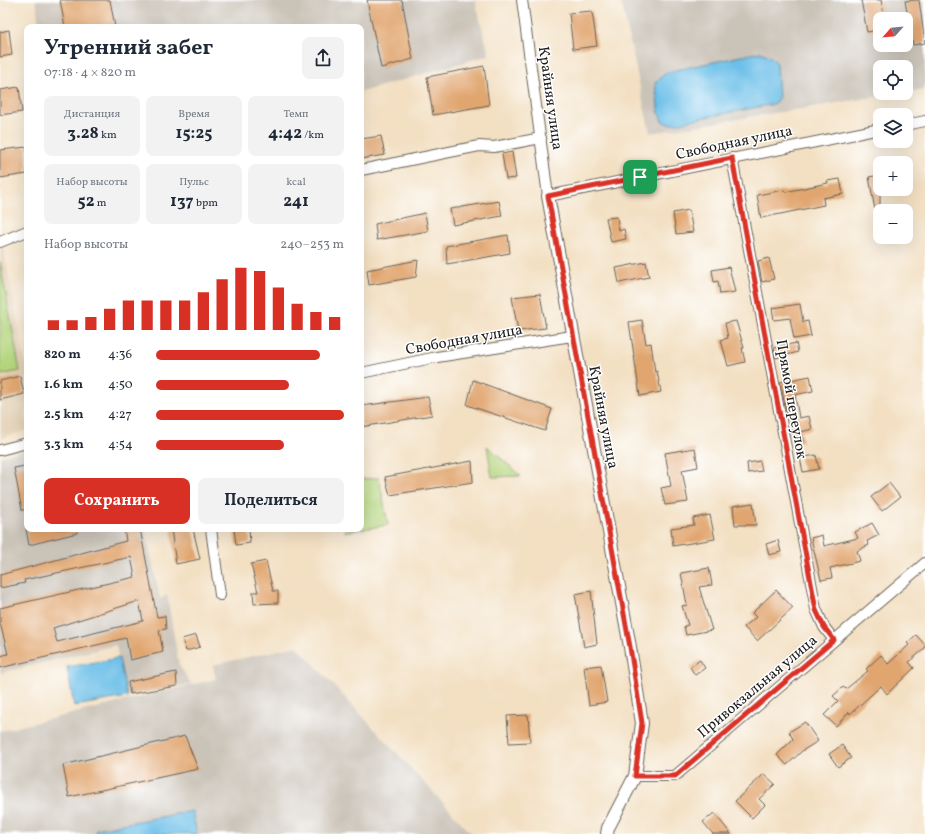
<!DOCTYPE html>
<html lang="ru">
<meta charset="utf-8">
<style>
body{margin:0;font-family:Vollkorn,serif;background:#f2f2f3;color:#1f2937;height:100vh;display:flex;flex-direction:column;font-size:15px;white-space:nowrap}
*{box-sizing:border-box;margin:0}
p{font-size:13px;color:#747a83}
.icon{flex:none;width:22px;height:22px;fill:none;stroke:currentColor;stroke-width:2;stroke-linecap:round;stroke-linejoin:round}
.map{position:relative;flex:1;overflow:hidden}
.drawer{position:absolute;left:24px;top:24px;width:340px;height:508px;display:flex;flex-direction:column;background:#fff;border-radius:8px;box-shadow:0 4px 16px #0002}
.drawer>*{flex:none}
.needle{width:26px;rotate:243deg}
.buttons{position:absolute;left:873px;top:12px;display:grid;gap:8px}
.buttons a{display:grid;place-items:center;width:40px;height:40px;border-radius:8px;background:#fff;box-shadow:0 4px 16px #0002;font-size:20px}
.pin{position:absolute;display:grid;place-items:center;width:34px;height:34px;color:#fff;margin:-17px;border-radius:8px;box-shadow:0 2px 6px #0006}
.round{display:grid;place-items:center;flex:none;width:42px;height:42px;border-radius:8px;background:#f2f2f3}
.head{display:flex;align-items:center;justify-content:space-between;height:68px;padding:0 20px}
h1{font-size:22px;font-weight:700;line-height:30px}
.figures{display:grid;grid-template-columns:repeat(3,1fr);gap:6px;height:68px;padding:4px 20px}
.figures div{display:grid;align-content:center;border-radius:8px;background:#f2f2f3;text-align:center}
.figures b{font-size:17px;font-weight:700}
.figures small{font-size:11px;font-weight:400}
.figures p{font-size:11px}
.chart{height:112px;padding:8px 20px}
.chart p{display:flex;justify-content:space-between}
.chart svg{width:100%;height:72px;margin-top:4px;stroke:#d93025;stroke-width:6}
.button{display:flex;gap:8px;margin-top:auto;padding:8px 20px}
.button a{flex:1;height:46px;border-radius:8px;background:#d93025;color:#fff;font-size:16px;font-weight:700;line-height:46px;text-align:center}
.button a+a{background:#f2f2f3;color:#1f2937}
ul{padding:0 20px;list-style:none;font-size:13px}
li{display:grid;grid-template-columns:64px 48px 1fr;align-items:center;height:30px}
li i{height:10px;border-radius:5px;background:#d93025}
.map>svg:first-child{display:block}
</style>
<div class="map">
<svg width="925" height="834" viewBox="0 0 925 834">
<rect width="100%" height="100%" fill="#fff"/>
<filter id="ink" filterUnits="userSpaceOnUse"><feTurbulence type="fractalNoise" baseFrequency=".025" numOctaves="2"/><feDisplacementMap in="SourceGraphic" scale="8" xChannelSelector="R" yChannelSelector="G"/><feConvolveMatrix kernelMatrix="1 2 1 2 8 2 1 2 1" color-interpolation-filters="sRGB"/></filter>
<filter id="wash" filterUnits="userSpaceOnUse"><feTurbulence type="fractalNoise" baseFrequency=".012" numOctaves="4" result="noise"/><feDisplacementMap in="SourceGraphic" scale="16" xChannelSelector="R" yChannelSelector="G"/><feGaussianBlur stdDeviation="0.9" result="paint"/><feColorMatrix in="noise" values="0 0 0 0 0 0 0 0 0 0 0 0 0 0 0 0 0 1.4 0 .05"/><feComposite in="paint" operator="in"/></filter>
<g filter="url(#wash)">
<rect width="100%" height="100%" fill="#f3e0c3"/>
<polygon fill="#e2d0b4" points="2,241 27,372 27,430 0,439 0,242"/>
<g fill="#cac3b8" fill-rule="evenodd">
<polygon points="36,0 475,0 489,55 361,92 361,27 39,27"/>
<path d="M621,0H922L925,15V89L906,92V67H880V93H899L650,133ZM880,19H906V45H880Z"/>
<polygon points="27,449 27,529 145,529 160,599 167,595 179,665 191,684 125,697 116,645 0,673 0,457"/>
<polygon points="297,646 472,834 0,834 0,729 1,731 216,679 213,665"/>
</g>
<g fill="#b3d47b" stroke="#68784c">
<polygon points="0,262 20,371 0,375"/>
<polygon points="487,446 521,476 492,477"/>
<polygon points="379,478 388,525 345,532 345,529 361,529 361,479"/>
</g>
<g fill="#6cbfe8" stroke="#446e82">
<polygon points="760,52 770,56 777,63 779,97 774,104 696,119 682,123 668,124 662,121 659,113 655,83 667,72"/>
<polygon points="119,658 127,697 74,706 67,667"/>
<polygon points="192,811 197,834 96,834 96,829"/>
</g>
<g id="blocks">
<g fill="#e1a66f" fill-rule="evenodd">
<polygon points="60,0 110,0 115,27 65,27"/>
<polygon points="367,0 402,0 413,59 381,68"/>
<polygon points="861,0 881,0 885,19 880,19 880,30 867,32"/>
<polygon points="919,0 925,43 913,45 905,1"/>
<polygon points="592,11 597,46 573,49 569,13"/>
<polygon points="9,30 12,55 0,57 0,32"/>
<polygon points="484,66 489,105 433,115 427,77"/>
<polygon points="19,87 22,112 0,115 0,90"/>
<polygon points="381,136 385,155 361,159 361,139"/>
<polygon points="27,147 27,174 0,178 0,150"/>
<polygon points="512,152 516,178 506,179 502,154"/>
<polygon points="880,175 880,210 875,210 869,177"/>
<polygon points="840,179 843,194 823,198 824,205 761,218 757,195 784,190 785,192 828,183 827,181"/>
<polygon points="499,201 502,216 453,225 450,209"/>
<polygon points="689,210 693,232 676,234 673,213"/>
<polygon points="425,213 428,231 377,240 375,224"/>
<polygon points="617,217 619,231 624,229 626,239 611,242 606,218"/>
<polygon points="508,235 510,253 447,264 446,246"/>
<polygon points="769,258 774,279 762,282 758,261"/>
<polygon points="418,260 416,277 369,285 367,270"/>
<polygon points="646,262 649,277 619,283 616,268"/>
<polygon points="729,267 735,292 720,294 718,281 714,282 712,270"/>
<polygon points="540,294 546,328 518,331 512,297"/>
<polygon points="800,304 803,322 808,321 811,336 794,339 790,318 774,320 772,308"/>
<polygon points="642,320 646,344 651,343 655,372 657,371 661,392 640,396 629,322"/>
<polygon points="736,321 744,348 742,348 745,362 728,366 721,340 728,338 725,323"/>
<polygon points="796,343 798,352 776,358 774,348"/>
<polygon points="20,376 24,394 0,400 0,381"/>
<polygon points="810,376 813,391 795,395 799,418 809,416 812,429 801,432 803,441 796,442 789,415 787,415 780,382"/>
<polygon points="473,380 552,409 545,431 467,405"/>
<polygon points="428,397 432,415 361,427 361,406"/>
<polygon points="695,448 698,467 682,470 688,502 665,505 661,488 671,486 665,453"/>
<polygon points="816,455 819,469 803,472 800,458"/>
<polygon points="472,461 473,482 390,495 385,477"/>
<polygon points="760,461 762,471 748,473 747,463"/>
<polygon points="25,466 27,473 27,510 22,510 14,468"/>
<polygon points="889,483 900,497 882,511 871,497"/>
<polygon points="753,503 756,525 735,525 733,506"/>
<polygon points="710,515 715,539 673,546 671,528 694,525 693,518"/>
<polygon points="872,523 879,535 867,541 869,545 857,551 860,561 830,568 832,578 821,580 811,538 822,535 824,546 858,538 855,532"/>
<polygon points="26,529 77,529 77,533 29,545"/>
<path d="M124,529H140L157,617L165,616L166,629L159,630L163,652L130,660L126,638L0,668V656L8,654L0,623V608L135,577L131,557L24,580L25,583L0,588V575L126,541ZM139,601L143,621L57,642L53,628Z"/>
<polygon points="171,529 193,529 200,559 176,564"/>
<polygon points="234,529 249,529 250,543 236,545"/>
<polygon points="778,540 781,552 769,555 766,544"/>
<polygon points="266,561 273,591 278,591 278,603 254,604 253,592 258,592 251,564"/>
<polygon points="709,568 712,585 699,587 712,630 686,635 684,626 688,625 682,606 687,605 681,573"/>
<polygon points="776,590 793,608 757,641 744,627 756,617 752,613"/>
<polygon points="591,591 597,644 584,647 575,594"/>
<polygon points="196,635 200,647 186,651 182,639"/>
<polygon points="916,635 925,645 925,648 909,662 914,668 887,694 881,686 850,714 849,712 836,726 824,715 838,701 833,696 843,687 846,689 868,671 866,669 881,655 888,664 909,645 907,643"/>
<polygon points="700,660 705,668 695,675 690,667"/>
<polygon points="601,665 607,702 589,705 584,667"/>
<polygon points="176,672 177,686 130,694 128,682"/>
<polygon points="528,715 530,742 509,743 507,716"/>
<polygon points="805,722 818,741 802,751 787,765 777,755 793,739 789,732"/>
<polygon points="185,736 198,769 69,797 63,765"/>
<polygon points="842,745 851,758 838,767 829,754"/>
<polygon points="764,774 775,784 759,799 765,805 752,818 735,801"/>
<polygon points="714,813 731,834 713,834 703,822"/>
</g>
</g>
</g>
<g filter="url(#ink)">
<use href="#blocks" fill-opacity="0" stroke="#676156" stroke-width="1"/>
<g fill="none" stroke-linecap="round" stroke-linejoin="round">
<g stroke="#676156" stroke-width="12">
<g id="minor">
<polyline points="522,0 548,196 880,129"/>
<polyline points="906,125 925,121"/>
<polyline points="732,158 816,609 824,627 834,640"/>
<polyline points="361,170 479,146 494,147 541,138"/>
<polyline points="0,242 27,231"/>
<polyline points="361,373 437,357 572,336"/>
<polyline points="0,450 27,443"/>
<polyline points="211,529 220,595"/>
<polyline points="635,776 675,776 925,563"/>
</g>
</g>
<g stroke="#676156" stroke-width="14">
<polyline id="tertiary" points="548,196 630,647 642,723 635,776 608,828 607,834"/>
</g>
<use href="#minor" stroke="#fff" stroke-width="10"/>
<use href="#tertiary" stroke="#fff" stroke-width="12"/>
</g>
</g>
<g fill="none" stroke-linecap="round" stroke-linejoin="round" filter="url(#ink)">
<g stroke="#fff" stroke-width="8">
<polygon id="route" points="732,158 816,610 824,627 834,640 675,776 635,776 642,723 630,647 548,196"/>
</g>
<use href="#route" stroke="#d93025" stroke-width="5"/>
</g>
<g text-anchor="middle" stroke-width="3" stroke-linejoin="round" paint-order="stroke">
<g font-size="15" fill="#1c1c1c" stroke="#fff">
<text transform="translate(551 98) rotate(82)" y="5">Крайняя улица</text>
<text transform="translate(734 142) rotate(-12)" y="5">Свободная улица</text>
<text transform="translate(464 339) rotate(-10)" y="5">Свободная улица</text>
<text transform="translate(792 399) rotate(80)" y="5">Прямой переулок</text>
<text transform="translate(604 417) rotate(79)" y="5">Крайняя улица</text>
<text transform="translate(757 686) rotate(-40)" y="5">Привокзальная улица</text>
</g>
</g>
</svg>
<div class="buttons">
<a><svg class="needle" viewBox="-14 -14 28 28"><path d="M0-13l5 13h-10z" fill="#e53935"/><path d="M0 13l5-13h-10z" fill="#747a83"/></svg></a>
<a><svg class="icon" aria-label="locate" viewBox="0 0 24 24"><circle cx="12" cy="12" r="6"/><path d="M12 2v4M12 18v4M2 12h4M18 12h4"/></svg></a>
<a><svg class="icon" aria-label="layers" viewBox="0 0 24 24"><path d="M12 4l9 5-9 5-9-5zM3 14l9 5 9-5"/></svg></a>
<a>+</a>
<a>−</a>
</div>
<div class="pin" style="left:640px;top:177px;background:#1e9e55"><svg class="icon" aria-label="arrive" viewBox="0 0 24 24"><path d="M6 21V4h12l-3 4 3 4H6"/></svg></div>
<section class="drawer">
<div class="head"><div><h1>Утренний забег</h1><p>07:18 · 4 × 820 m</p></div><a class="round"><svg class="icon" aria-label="share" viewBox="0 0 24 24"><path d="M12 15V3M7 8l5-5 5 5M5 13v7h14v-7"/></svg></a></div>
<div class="figures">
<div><p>Дистанция</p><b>3.28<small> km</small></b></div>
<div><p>Время</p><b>15:25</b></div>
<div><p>Темп</p><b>4:42<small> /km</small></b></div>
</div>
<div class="figures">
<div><p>Набор высоты</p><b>52<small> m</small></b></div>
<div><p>Пульс</p><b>137<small> bpm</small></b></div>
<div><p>kcal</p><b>241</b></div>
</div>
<div class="chart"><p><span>Набор высоты</span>240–253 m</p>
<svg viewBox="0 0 160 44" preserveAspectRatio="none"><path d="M5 44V38M15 44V38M25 44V36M35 44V31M45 44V26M55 44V26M65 44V26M75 44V26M85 44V21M95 44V13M105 44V6M115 44V8M125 44V18M135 44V28M145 44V33M155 44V36"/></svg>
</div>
<ul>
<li><b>820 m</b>4:36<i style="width:87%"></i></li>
<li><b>1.6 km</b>4:50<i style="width:71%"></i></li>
<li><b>2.5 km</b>4:27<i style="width:100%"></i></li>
<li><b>3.3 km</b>4:54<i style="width:68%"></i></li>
</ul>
<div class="button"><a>Сохранить</a><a>Поделиться</a></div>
</section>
</div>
